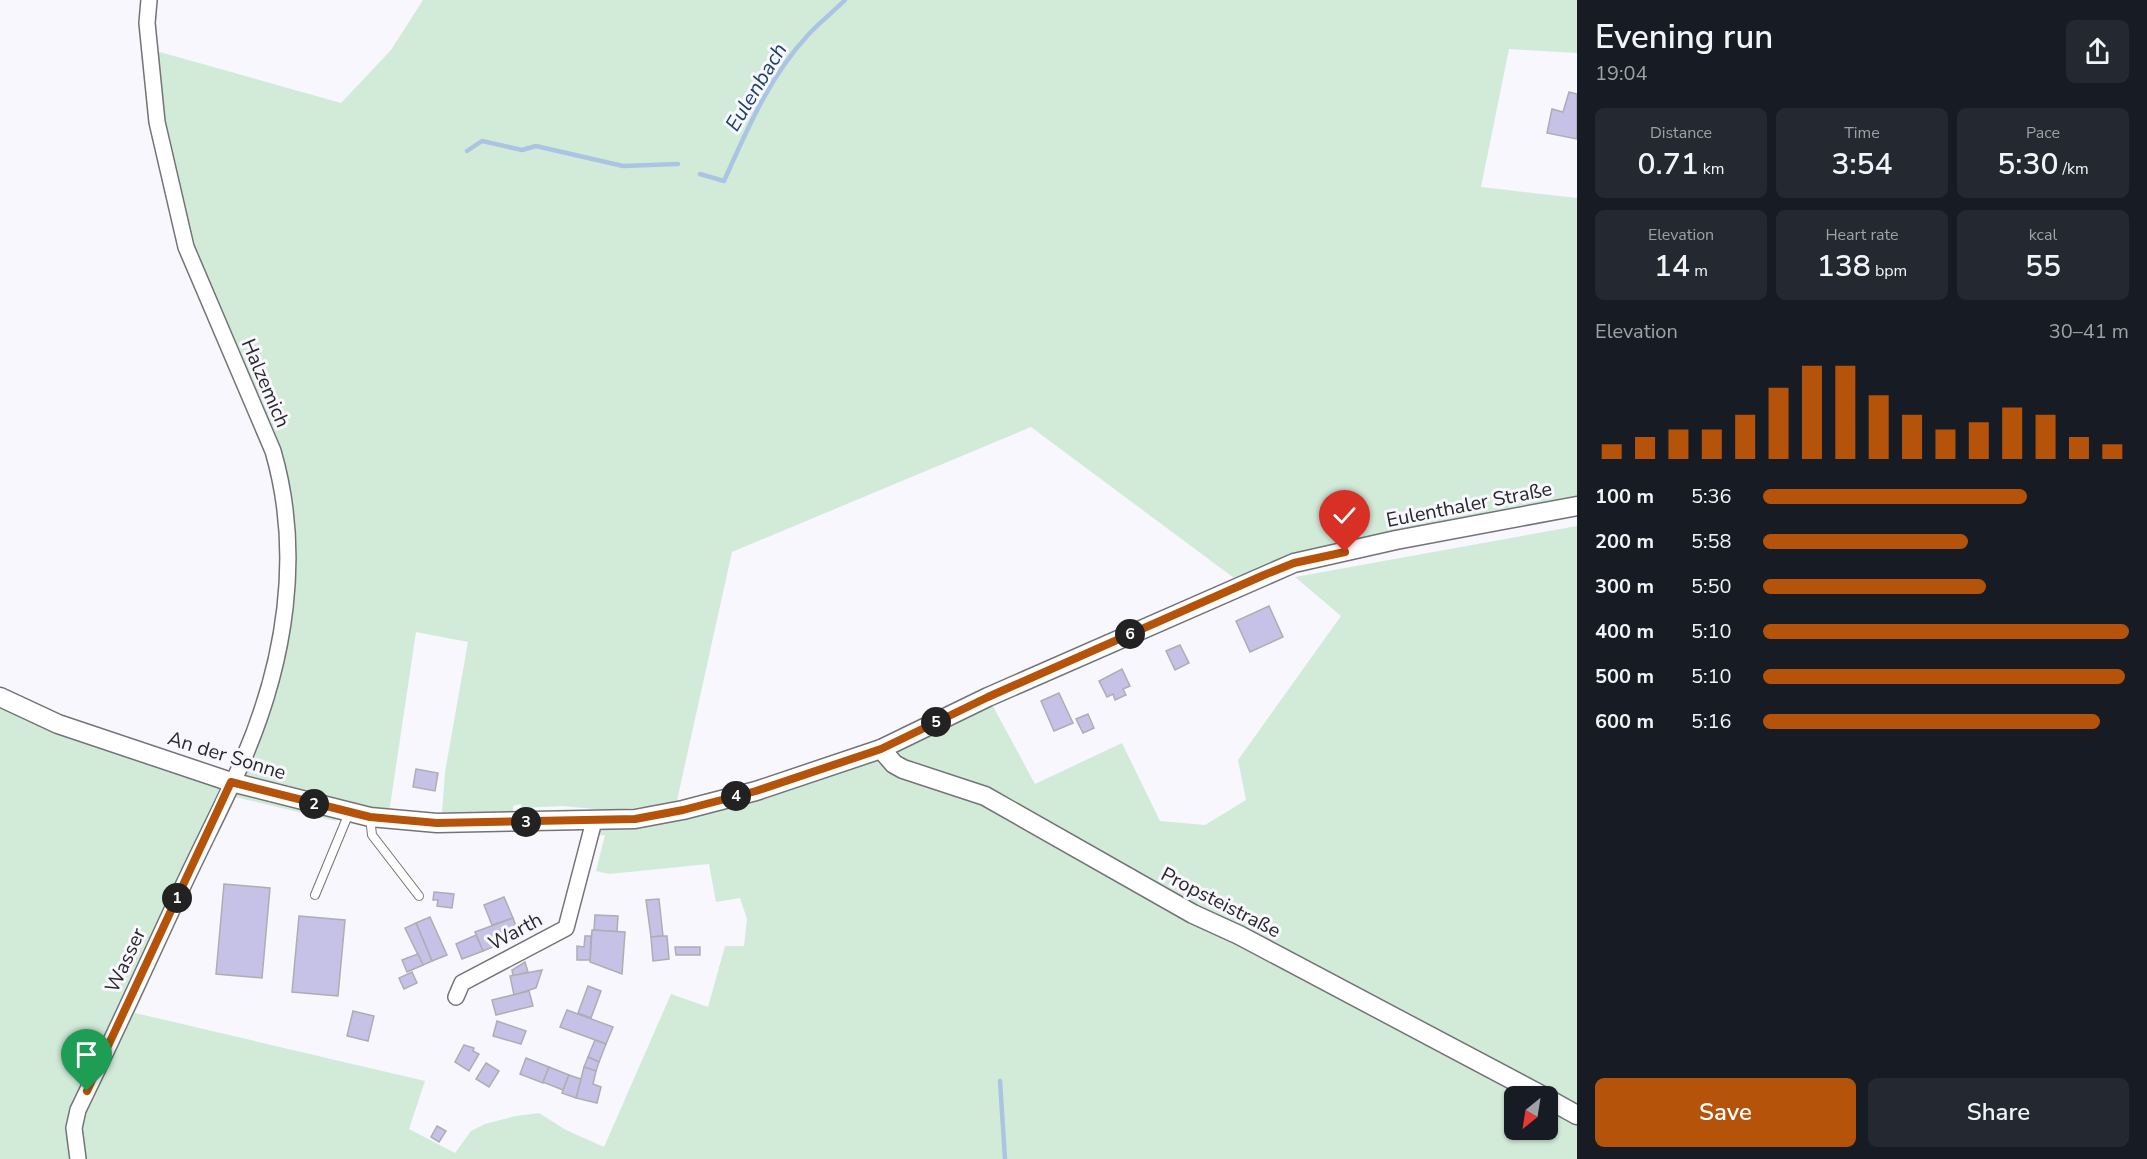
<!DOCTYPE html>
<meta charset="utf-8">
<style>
body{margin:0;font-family:"Nunito Sans",sans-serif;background:#242831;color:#f1f3f6;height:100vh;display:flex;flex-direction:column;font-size:22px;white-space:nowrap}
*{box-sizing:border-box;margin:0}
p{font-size:20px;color:#9ea1a6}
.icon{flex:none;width:33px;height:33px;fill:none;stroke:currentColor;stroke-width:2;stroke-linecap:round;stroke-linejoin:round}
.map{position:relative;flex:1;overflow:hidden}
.panel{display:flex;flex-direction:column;background:#171b24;width:570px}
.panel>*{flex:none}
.needle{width:39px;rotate:210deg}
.tools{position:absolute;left:1504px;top:1086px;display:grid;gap:12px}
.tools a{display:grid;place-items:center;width:54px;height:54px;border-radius:9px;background:#171b24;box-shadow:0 2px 4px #0004;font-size:30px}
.pin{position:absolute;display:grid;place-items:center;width:51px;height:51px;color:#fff;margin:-62px -26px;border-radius:50% 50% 50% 0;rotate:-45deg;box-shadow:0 0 6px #0007}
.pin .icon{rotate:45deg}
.km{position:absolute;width:30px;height:30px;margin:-15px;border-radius:50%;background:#222;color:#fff;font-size:16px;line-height:30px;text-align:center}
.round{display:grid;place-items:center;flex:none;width:63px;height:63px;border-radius:9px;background:#242831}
.head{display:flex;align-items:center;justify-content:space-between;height:102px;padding:0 18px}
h1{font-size:33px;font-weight:600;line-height:45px}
.metrics{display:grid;grid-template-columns:repeat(3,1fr);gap:9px;height:102px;padding:6px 18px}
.metrics div{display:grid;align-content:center;border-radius:9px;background:#242831;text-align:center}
.metrics b{font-size:30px;font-weight:600}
.metrics small{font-size:16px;font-weight:400}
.metrics p{font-size:16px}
.chart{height:168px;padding:12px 18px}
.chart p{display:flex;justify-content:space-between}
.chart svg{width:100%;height:108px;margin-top:6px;stroke:#b45309;stroke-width:6}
.primary-button{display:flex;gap:12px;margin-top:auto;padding:12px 18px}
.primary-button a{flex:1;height:69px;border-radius:9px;background:#b45309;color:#fff;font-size:24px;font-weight:600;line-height:69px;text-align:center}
.primary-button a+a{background:#242831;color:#f1f3f6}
ul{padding:0 18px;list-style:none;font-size:20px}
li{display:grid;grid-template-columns:96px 72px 1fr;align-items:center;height:45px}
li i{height:15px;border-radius:8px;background:#b45309}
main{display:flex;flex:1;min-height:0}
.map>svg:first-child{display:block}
</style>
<main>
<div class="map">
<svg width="1577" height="1159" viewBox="0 0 1577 1159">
<rect width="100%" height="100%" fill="#f7f7fd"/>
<path fill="#d2ebd9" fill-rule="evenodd" d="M423,0H1577V53L1509,49L1481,187L1577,198V506L1242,584L1031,427L732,552L676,805L605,810L562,806L522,808L521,804L513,806V811L497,814L442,813L445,772L468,642L416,632L389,813L340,804L336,821L231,796L135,1013L425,1081L409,1129L455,1153L471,1131L485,1124L516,1116L539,1113L566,1130L604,1147L671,994L708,1007L725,946H744L747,919L740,898L716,902L709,864L609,874L596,871L605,835L583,836L594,821L756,791L988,697L1035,784L1122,743L1160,821L1205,825L1246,800L1238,760L1341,616L1295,577L1577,526V1159H0V697L231,782L283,635L284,498L186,247L149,49L341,103L391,50ZM1515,1096H1548V1130H1515Z"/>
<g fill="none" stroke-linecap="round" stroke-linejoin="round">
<g stroke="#abc4e3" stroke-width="4.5">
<polyline points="467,151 482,141 522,150 536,146 623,166 678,164"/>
<path d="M700,174L724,181C747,130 769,77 808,35C819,23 833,12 845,0"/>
<polyline points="1000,1081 1005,1159"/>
</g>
</g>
<g fill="#c6c1e6" stroke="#aeadb3" stroke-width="1.5">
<polygon points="1569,92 1577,94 1577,139 1547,133 1552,109 1563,112"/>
<polygon points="1269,606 1283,637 1250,652 1236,621"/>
<polygon points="1180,645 1189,663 1175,670 1166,651"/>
<polygon points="1122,669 1130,686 1123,689 1126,695 1115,700 1113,694 1107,697 1099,681"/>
<polygon points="1059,693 1073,723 1054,731 1041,701"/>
<polygon points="1088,714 1094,728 1083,733 1076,719"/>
<polygon points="416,769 438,773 435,791 413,787"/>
<polygon points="224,884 270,888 262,978 216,974"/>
<polygon points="434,892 454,894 452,908 437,906 438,900 433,900"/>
<polygon points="504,897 513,918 492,925 484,905"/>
<polygon points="659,899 663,936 651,937 646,900"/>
<polygon points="595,915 618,916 617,932 594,930"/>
<polygon points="299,916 345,920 338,996 292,992"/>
<polygon points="430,917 447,955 432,961 416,923"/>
<polygon points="513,918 520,936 483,951 475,932"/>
<polygon points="416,923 432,961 423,965 405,928"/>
<polygon points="592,930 625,932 622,974 590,962"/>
<polygon points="476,935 483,951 462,959 456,944"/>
<polygon points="585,936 591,936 590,960 577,960 577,946 584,947"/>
<polygon points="663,936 667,936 669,959 653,961 651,937"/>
<polygon points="675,947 700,947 700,955 676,955"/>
<polygon points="418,954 423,965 407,972 402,960"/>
<polygon points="525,962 528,972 513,976 512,970"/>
<polygon points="542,970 536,988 514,995 510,976"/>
<polygon points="412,972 417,983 404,989 399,978"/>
<polygon points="588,986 601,991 591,1018 578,1013"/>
<polygon points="529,991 533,1006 496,1015 492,1000"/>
<polygon points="567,1010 613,1027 606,1044 560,1027"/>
<polygon points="353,1011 374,1016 368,1041 347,1036"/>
<polygon points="497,1021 526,1031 521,1044 493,1036"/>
<polygon points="595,1040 606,1044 599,1062 588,1057"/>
<polygon points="464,1045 474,1048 473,1051 479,1054 469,1071 455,1062"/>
<polygon points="588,1057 599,1062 596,1071 584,1067"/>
<polygon points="526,1058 549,1067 543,1083 520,1074"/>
<polygon points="486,1063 499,1071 489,1087 476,1079"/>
<polygon points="549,1067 569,1075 563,1090 543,1082"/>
<polygon points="584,1067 596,1071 593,1084 601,1087 597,1103 576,1098"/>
<polygon points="569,1075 581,1079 576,1098 562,1093"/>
<polygon points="437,1126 446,1131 439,1142 431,1137"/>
</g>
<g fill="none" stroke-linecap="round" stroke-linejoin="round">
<g stroke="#737378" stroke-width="10">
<g id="service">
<polyline points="370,817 372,835 419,896"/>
<polyline points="315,895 349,813"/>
</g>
</g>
<g stroke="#737378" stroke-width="18">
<g id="minor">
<polyline points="456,997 462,983 566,928 594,821"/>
<path d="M78,1159L74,1128L78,1110C114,1036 148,962 182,888C202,845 224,803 243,760C285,663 303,554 273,451L186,247L157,122L147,23L149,0"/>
</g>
</g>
<g stroke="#737378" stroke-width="21">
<g id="tertiary">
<polyline points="0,697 58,724 231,782 370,817 437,823 635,819 683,810 756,791 881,749 988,697 1294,563 1396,540 1577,506"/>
<polyline points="881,749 894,764 903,769 985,796 1193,914 1239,935 1543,1096"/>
<polyline points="1548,1099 1577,1115"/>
</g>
</g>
<use href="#service" stroke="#fff" stroke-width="8"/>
<use href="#minor" stroke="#fff" stroke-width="15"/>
<use href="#tertiary" stroke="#fff" stroke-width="18"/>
</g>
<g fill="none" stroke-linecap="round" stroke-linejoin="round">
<g stroke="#fff" stroke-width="12">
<polyline id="route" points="87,1091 231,782 370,817 437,823 635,819 683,810 756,791 881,749 988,697 1264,575 1294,563 1345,552"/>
</g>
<use href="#route" stroke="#b45309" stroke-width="8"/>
</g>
<g text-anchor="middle" stroke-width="6" stroke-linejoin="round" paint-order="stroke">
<g font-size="20" fill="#29292b" stroke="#f7f7fd">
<text transform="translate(266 383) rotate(67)" y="7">Halzemich</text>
<text transform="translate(1469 504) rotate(-11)" y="7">Eulenthaler Straße</text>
<text transform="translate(227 755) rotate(17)" y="7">An der Sonne</text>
<text transform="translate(1221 902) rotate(27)" y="7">Propsteistraße</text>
<text transform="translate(515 931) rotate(-28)" y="7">Warth</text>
<text transform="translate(125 960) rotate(-65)" y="7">Wasser</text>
</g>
<g font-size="21" font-style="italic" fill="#1d3f68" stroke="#f7f7fd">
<text transform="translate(756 87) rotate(-59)" y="7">Eulenbach</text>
</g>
</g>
</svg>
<div class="tools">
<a><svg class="needle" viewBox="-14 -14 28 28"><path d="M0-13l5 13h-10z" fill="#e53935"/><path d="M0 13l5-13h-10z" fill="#9ea1a6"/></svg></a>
</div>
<div class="pin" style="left:87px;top:1091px;background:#1e9e55"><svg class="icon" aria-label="arrive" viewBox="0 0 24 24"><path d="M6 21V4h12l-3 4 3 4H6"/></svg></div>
<div class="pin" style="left:1345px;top:552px;background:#d93025"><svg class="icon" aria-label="check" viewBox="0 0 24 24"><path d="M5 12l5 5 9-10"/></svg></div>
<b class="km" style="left:177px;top:898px">1</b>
<b class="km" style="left:314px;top:804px">2</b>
<b class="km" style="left:526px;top:822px">3</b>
<b class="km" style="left:736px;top:796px">4</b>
<b class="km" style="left:936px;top:722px">5</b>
<b class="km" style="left:1130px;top:634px">6</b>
</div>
<section class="panel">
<div class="head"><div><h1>Evening run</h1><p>19:04</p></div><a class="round"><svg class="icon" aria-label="share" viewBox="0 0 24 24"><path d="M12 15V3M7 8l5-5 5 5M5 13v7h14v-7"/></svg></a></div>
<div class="metrics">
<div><p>Distance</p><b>0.71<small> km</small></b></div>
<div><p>Time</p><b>3:54</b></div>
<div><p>Pace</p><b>5:30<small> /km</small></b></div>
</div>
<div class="metrics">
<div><p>Elevation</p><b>14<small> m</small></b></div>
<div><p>Heart rate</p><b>138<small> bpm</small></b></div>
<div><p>kcal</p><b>55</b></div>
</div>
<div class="chart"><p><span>Elevation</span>30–41 m</p>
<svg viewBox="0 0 160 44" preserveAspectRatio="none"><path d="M5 44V38M15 44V35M25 44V32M35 44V32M45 44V26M55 44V15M65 44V6M75 44V6M85 44V18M95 44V26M105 44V32M115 44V29M125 44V23M135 44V26M145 44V35M155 44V38"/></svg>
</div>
<ul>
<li><b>100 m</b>5:36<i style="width:72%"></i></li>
<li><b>200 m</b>5:58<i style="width:56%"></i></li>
<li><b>300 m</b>5:50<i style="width:61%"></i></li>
<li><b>400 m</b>5:10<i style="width:100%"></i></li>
<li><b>500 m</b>5:10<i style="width:99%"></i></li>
<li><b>600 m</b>5:16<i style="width:92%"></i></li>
</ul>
<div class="primary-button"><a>Save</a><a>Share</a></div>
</section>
</main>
